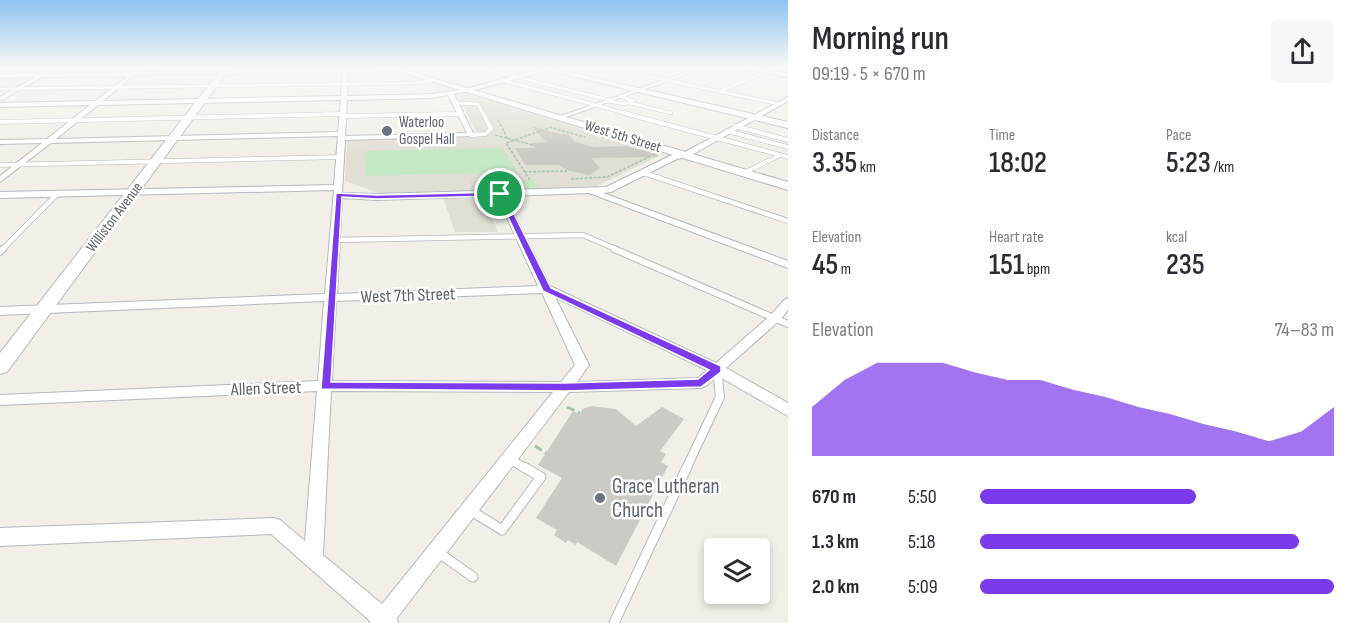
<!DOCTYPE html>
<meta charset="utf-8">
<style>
body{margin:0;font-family:"Sofia Sans Condensed",sans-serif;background:#f7f7f7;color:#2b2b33;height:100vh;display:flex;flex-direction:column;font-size:22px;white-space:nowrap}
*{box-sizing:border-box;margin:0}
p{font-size:20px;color:#7c7c81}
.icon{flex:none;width:33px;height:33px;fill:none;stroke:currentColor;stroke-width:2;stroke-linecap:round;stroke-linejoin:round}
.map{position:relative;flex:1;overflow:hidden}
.panel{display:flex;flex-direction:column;background:#fff;width:570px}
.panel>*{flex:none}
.buttons{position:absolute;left:704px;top:538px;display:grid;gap:12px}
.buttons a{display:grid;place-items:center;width:66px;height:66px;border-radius:6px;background:#fff;box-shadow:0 3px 9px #0003;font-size:30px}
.pin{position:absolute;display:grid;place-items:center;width:51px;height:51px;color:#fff;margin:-26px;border:3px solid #fff;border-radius:50%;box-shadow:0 2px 6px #0007}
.round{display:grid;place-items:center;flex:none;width:63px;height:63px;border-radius:6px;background:#f7f7f7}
.head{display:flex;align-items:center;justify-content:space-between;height:102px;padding:0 24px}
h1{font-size:33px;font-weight:600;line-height:45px}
.figures{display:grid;grid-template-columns:repeat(3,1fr);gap:9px;height:102px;padding:6px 24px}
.figures div{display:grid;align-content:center}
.figures b{font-size:30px;font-weight:600}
.figures small{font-size:16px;font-weight:400}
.figures p{font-size:16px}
.chart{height:168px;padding:12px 24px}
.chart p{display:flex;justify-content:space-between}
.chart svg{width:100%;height:108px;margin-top:6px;fill:#7c3aed;opacity:.7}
ul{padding:0 24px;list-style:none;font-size:20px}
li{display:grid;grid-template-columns:96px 72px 1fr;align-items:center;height:45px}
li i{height:15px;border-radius:8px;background:#7c3aed}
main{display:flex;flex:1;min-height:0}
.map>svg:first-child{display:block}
</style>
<main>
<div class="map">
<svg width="788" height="623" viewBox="0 0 788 623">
<rect width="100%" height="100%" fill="#f1efe8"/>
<polygon fill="#e1ded6" points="468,94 663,154 597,186 481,190 498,232 455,232 441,191 379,193 345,181 347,140 478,136 458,96"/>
<g fill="#c5e8c5">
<polygon points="502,148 517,172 366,176 364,151"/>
<polygon points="532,180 538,188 488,190 485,185 499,181"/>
</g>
<g fill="#cccac5">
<polygon points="532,126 559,134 568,134 576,142 593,147 626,146 658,154 657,157 591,158 600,168 590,175 569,171 559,165 525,165 515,148 535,148 531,143 546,142"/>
<polygon points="591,406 616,409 636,426 662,407 684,419 660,451 666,454 661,462 668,466 616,566 577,542 576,545 568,540 566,543 554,535 557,530 536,518 562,478 538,465 573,411 580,414 582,409"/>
</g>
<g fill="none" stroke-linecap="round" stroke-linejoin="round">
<g stroke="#b5b8bc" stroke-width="4">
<g id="service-far5">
<polyline points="477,67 609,100"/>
<polyline points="604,67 779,104"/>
<polyline points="501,80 629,114"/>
<polyline points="0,89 419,83 433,80"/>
<polyline points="720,91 780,67"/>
<polyline points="607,101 625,104 634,101 620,96"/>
<polyline points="456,103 478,104 483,114"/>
<polyline points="630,103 671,113"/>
<polyline points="325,114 344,114"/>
<polyline points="435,114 461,114"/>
</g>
</g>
<g stroke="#b5b8bc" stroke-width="5">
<g id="service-far4">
<polyline points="624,113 788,157"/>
<polyline points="344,116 461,114"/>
<polyline points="0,122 344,114"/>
<polyline points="735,126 788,140"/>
<polyline points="727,131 788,147"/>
<polyline points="471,135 485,134 491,129 483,113"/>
<polyline points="0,165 341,157"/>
<polyline points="644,173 648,174"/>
<polyline points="744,173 780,155"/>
</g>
</g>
<g stroke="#b5b8bc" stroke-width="6">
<g id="service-far3">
<polyline points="644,173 788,221"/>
<polyline points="335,240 583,235 618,250"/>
<polyline points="2,250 57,194"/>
</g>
</g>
<g stroke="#b5b8bc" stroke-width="8">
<g id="service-far2">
<polyline points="614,249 788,324"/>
<polyline points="0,252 3,249"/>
</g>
</g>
<g stroke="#b5b8bc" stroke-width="10">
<g id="service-far1">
<polyline points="510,459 526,469"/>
<polyline points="686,469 720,397 717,369"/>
</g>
</g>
<g stroke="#b5b8bc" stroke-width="11">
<g id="service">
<polyline points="470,510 502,530 541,477 524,467"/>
<polyline points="439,553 473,577"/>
<polyline points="614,623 687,467"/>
</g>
</g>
<g stroke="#b5b8bc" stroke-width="2">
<g id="minor">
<path d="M53,67H59L48,74L404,67L378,72H348L347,96L432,94L468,89V91L454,94L474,135L473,136L345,140L342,193L377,194L606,187L672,155L683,153L788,97V101L688,157L677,159L611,192L603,193L788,261V268L589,193L505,196L550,286L716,363L771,315L784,300L788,298V310L779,321L726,368L788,403V416L718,376L706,386L701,388L569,392L397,618L398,623H370V621L271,534L0,546V528L274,518L280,520L305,541L317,391L0,405V395L318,381L324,301L0,315V307L325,294L334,190L0,198V192L334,185L338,136L51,143L0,182V176L42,143L0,144V140L47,139L90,105L0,107V103L95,101L128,76L42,77L0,101V97L35,77L0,78V74H40ZM343,72L341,96L103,101L134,75ZM448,95L467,133L345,136L347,100L432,98ZM341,100L338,132L56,139L98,105ZM497,196L538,286L337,294L342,198L377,200ZM542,293L575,365L561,382L332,381L336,301ZM555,297L707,370L698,378L577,382L589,365ZM331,391L553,392L382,604L323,555Z"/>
<polygon points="701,67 708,67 563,118 558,117"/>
</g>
</g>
<g stroke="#b5b8bc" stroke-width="3">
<g id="tertiary">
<polygon points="548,67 550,70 466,92 462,90"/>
<polygon points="740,67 788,73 788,77 743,69"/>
</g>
</g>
<g stroke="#b6babf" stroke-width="2">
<g id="secondary">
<polygon points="223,67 231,67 7,372 0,374 0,353"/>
<polygon points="384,67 395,67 788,182 788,190"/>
<polygon points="535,67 547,67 788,122 788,128"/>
</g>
</g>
<g stroke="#9cc7a9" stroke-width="1.5" stroke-dasharray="3 1.5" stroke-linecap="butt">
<polyline points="498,120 508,139"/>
<polyline points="549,127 585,137"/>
<polyline points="495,135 533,145"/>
<polyline points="524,172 567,171"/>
<polyline points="571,179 607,177 651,156"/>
<polyline points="530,180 506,143 549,128"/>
</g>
<g stroke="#9cc7a9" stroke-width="3" stroke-dasharray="8 4" stroke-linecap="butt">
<polyline points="567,407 580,413"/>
<polyline points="535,446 546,453"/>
</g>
<use href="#service-far5" stroke="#fff" stroke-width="3"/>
<use href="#service-far4" stroke="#fff" stroke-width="4"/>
<use href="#service-far3" stroke="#fff" stroke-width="4.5"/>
<use href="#service-far2" stroke="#fff" stroke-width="6"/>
<use href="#service-far1" stroke="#fff" stroke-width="8"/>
<use href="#service" stroke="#fff" stroke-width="9"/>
<use href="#minor" fill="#fff" fill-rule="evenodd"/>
<use href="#tertiary" fill="#fff" fill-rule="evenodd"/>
<use href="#secondary" fill="#fff" fill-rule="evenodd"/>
</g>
<linearGradient id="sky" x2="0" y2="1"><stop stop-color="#8fc3f1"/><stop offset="0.44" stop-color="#f9f8f5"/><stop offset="1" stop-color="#f9f8f5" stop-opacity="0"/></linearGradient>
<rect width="788" height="154" fill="url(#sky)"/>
<path fill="#7c3aed" stroke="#fff" stroke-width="1.5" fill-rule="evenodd" d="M503,192L551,288L721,366V372L701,387L565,391L321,389L336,193L377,195ZM498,196L543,291L709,370L698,379L565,383L331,382L342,197L377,199Z"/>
<g fill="#6b7280" stroke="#fff" stroke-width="2">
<circle cx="387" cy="131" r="6"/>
<circle cx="600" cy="498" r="6"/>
</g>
<g text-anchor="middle" stroke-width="5" stroke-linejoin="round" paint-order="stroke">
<g font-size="15" fill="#5b616d" stroke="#fff" text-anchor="start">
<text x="399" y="127">Waterloo<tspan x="399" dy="17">Gospel Hall</tspan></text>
</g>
<g font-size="15" fill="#5f6368" stroke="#fff">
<text transform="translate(623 136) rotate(17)" y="5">West 5th Street</text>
<text transform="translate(114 217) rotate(-53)" y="5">Williston Avenue</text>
</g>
<g font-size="18" fill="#5f6368" stroke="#fff">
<text transform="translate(408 295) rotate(-2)" y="6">West 7th Street</text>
<text transform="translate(266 388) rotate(-2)" y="6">Allen Street</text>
</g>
<g font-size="21" fill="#5b616d" stroke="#fff" text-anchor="start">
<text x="612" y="493">Grace Lutheran<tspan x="612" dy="24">Church</tspan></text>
</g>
</g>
</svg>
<div class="buttons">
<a><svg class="icon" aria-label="layers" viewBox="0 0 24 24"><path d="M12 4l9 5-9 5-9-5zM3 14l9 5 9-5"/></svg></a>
</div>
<div class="pin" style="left:500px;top:194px;background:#1e9e55"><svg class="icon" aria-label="arrive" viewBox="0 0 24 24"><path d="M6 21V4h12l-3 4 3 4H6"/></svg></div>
</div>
<section class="panel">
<div class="head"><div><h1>Morning run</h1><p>09:19 · 5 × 670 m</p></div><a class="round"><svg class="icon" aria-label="share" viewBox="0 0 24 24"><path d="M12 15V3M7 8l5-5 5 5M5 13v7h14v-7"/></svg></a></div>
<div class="figures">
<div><p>Distance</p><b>3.35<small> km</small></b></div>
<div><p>Time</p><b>18:02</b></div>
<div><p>Pace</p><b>5:23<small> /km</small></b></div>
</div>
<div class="figures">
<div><p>Elevation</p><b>45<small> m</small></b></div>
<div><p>Heart rate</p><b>151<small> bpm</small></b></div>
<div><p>kcal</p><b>235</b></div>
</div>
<div class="chart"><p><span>Elevation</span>74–83 m</p>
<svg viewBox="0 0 160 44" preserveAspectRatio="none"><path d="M0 44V24L10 13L20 6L30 6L40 6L50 10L60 13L70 13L80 17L90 20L100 24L110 27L120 31L130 34L140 38L150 34L160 24V44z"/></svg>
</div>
<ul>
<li><b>670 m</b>5:50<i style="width:61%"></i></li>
<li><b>1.3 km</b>5:18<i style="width:90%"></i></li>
<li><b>2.0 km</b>5:09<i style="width:100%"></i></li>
</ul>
</section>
</main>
